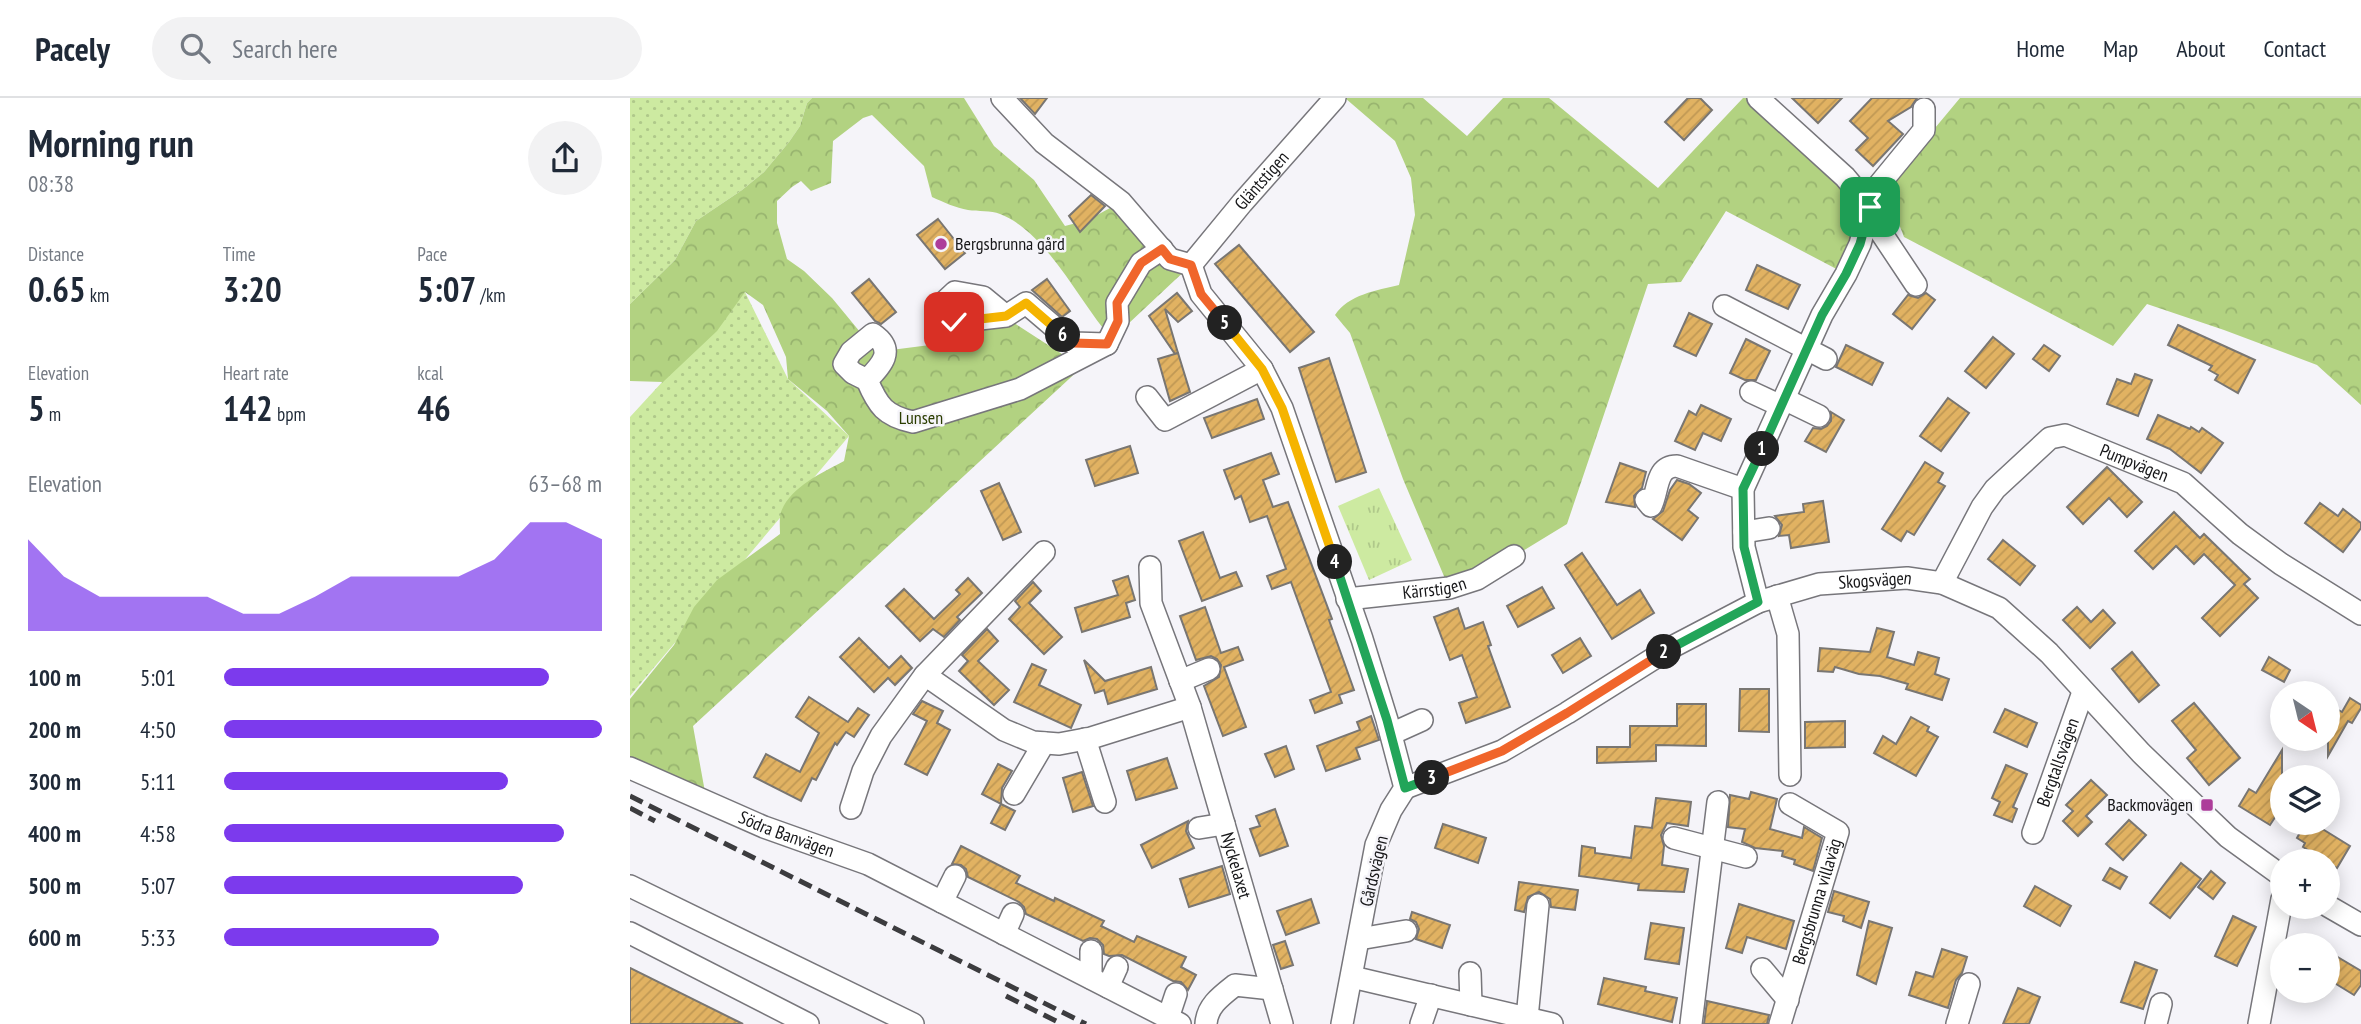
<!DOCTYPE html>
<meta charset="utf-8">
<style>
body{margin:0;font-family:"PT Sans Narrow",sans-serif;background:#f2f2f3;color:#1f2937;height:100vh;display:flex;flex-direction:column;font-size:26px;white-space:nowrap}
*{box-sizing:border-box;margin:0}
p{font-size:23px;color:#747a83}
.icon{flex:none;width:38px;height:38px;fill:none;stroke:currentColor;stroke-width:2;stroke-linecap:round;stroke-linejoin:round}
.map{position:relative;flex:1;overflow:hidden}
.panel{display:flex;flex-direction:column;background:#fff;width:630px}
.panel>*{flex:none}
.needle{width:46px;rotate:145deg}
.tools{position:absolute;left:1640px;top:583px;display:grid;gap:14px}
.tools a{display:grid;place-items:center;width:70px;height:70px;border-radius:50%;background:#fff;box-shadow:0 4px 18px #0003;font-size:35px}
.pin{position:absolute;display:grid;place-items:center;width:60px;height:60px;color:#fff;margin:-30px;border-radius:14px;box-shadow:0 4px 10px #0006}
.km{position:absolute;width:35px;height:35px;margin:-18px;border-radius:50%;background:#222;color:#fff;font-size:19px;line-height:35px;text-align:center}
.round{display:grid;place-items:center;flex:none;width:74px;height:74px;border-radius:37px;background:#f2f2f3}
.head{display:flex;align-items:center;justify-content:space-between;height:119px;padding:0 28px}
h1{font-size:38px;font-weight:700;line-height:52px}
.stats{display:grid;grid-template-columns:repeat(3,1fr);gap:10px;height:119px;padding:7px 28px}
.stats div{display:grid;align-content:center}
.stats b{font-size:35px;font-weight:700}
.stats small{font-size:19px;font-weight:400}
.stats p{font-size:19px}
.chart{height:196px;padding:14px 28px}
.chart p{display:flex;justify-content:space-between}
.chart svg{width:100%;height:126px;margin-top:7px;fill:#7c3aed;opacity:.7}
ul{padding:0 28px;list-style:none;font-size:23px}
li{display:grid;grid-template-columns:112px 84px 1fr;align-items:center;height:52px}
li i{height:18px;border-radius:9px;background:#7c3aed}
header{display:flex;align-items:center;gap:42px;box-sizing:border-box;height:98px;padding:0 35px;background:#fff;border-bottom:2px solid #e0e1e3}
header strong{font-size:33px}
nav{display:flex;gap:38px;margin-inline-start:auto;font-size:24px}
.search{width:490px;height:63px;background:#f2f2f3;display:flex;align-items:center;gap:18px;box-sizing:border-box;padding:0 24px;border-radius:38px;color:#747a83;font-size:26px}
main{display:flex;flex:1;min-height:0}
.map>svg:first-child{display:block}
</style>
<header>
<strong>Pacely</strong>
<div class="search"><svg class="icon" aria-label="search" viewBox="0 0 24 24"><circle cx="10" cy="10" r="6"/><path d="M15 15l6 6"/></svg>Search here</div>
<nav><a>Home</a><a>Map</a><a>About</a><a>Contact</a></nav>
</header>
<main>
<section class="panel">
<div class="head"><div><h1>Morning run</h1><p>08:38</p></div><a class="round"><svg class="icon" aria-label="share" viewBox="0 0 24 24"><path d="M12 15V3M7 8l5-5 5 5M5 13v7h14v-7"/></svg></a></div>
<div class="stats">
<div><p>Distance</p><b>0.65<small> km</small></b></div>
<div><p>Time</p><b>3:20</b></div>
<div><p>Pace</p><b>5:07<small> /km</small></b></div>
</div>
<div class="stats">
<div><p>Elevation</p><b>5<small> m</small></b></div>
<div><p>Heart rate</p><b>142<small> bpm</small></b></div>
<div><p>kcal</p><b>46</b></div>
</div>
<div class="chart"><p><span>Elevation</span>63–68 m</p>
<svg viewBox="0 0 160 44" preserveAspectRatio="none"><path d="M0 44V12L10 25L20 32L30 32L40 32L50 32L60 38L70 38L80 32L90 25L100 25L110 25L120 25L130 19L140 6L150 6L160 12V44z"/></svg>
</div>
<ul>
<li><b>100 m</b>5:01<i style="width:86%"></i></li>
<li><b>200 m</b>4:50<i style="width:100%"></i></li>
<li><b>300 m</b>5:11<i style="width:75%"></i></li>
<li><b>400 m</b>4:58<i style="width:90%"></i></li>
<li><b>500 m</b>5:07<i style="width:79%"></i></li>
<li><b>600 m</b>5:33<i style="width:57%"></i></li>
</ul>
</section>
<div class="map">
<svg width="1731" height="926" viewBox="0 0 1731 926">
<defs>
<pattern id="grass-dots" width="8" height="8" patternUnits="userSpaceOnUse" patternTransform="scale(1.75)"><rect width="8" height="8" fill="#cdeaa1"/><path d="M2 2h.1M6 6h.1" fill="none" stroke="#afc88a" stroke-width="1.8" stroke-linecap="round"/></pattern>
<pattern id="forest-crowns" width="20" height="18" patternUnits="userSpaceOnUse" patternTransform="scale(1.75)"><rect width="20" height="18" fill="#b2d281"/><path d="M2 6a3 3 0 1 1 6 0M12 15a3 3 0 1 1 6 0" fill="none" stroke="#98b46f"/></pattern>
<pattern id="park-tufts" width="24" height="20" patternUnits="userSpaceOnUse" patternTransform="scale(1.75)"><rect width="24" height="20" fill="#cdeaa1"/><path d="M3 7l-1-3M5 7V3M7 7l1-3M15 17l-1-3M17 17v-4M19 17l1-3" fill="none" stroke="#afc88a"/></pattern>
<pattern id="building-hatch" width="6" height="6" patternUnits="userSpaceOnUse" patternTransform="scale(1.75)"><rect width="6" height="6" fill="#e1b262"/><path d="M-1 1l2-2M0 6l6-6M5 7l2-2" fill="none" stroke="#c09854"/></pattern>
</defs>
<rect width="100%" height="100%" fill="#f5f4f9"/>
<g fill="url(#grass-dots)">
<polygon points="0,0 182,0 177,5 170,28 159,44 134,74 112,92 66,123 45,162 0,206"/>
<polygon points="115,194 158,281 219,338 0,598 0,319"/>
</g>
<g fill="url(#forest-crowns)">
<path d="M182,0H334L364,48L404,82L435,128L458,122L491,104L561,167L482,241C449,204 417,134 370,116C361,112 348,114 338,112C326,110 313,104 302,99L294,68L242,17L233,20L203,43L201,85L181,93L171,83L162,89L147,103V125L157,161L174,173L202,200L235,240L261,252L300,247L339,224L381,223L452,269L63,628L77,705L0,670V601L44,547L64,509L87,482L150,436C150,430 149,421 151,414C160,389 192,375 214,363L219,338L197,313L158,281L156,259L133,207L115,194L87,233L33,284L0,283V206L45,162L66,123L112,92L134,74L159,44L170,28L177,5Z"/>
<path d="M715,0H793L837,38L873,0H919L1028,90L1113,0H1128L1240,109L1216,176L1096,113L1051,184L1018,186L937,426L847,481L819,490L773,381L720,235L705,217C718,197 747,192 769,187L785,117L781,80L765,43Z"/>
<polygon points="1330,0 1731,0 1731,307 1687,267 1594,232 1517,206 1483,248 1274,139 1255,90"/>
</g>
<polygon fill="url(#park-tufts)" points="749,390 782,462 739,482 708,408"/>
<g fill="url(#building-hatch)" stroke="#797672" stroke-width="2">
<polygon points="390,0 417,0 405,16"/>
<polygon points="1058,0 1070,0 1082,12 1054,42 1035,24"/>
<polygon points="1162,0 1212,0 1188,25"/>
<polygon points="1242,0 1287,0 1281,9 1258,23 1273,36 1243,68 1226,52 1238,40 1220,23"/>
<polygon points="461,97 475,108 450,134 439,118"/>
<polygon points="308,121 335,155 315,171 287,137"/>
<polygon points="609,147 684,234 660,254 585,166"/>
<polygon points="1127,167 1170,187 1158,211 1116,192"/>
<polygon points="239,181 266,214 251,226 245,223 222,195"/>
<polygon points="417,181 440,213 432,219 402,192"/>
<polygon points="547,195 562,213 548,224 535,211 548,255 545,256 519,218"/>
<polygon points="1296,195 1305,202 1282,231 1263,216 1278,197 1288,200"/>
<polygon points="1059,215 1082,226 1066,258 1044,248"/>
<polygon points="1548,227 1625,262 1608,295 1585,282 1588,277 1579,272 1582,268 1538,247"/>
<polygon points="1363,239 1384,256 1356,290 1335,273"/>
<polygon points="1116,241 1140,253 1126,282 1115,282 1100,275"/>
<polygon points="1216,247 1253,265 1242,287 1206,269"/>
<polygon points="1414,247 1430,258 1419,273 1403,261"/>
<polygon points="548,255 560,294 540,303 528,261"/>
<polygon points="699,260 736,374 706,384 669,270"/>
<polygon points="1505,276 1522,282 1508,318 1477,306 1487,281 1501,286"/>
<polygon points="1318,300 1339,315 1311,353 1290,338"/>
<polygon points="627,301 634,321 582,340 574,320"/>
<polygon points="1071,307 1101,321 1091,343 1073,335 1065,352 1045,343 1059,313 1066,317"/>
<polygon points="1201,314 1214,322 1196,354 1175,343 1183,330 1191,331 1197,328 1201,323"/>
<polygon points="1528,317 1560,331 1561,329 1569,334 1572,330 1593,345 1571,375 1540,351 1517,341"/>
<polygon points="500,348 508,375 465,388 456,362"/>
<polygon points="641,355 649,376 633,382 643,409 658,404 702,521 699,522 724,592 709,597 712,605 685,615 680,602 701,594 661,484 642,491 637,478 656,471 637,418 620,424 611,398 605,401 594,372"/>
<polygon points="1295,364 1313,375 1308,384 1315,388 1284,437 1277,433 1271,443 1252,431"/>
<polygon points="990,365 1016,374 1012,390 1004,398 1005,409 976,404"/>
<polygon points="1477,369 1512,404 1497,419 1479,400 1453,426 1437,409"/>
<polygon points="1047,382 1059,386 1071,395 1058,412 1068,420 1052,442 1023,421 1033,413 1040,392"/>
<polygon points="369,385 391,434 373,442 351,393"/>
<polygon points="1193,403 1199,444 1161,450 1159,437 1149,438 1152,427 1145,418 1174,414 1173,406"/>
<polygon points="1690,405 1708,418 1713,411 1731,425 1731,430 1713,454 1675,425"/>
<polygon points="1544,414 1570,440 1574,436 1620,481 1614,486 1628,500 1590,538 1572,520 1605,487 1574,456 1564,466 1546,448 1523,471 1505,453"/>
<polygon points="573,434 590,480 606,474 612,488 572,503 549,443"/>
<polygon points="1373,442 1405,468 1390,487 1358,461"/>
<polygon points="952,455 987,507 1010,492 1024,515 982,541 935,467"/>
<polygon points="498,478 505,502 496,505 500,519 452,534 445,510 488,497 483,483"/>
<polygon points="338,480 352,495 327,519 330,522 314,539 303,531 290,543 256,508 274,491 304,521 330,496 326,492"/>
<polygon points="403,484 411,493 399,505 432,539 414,556 379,521 390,509 385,503"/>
<polygon points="912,489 924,510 888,529 877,508"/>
<polygon points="575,509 591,555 608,549 613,562 594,569 616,629 593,638 574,588 589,579 591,567 587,561 581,558 566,562 550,518"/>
<polygon points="1447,509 1461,524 1473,512 1485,525 1460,550 1433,522"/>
<polygon points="828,510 835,531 853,524 861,547 858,548 880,609 836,625 829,605 847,599 832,557 820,562 804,519"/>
<polygon points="1247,530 1264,534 1257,559 1284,567 1288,554 1309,560 1305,576 1319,581 1312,602 1276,591 1278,586 1250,578 1229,576 1205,569 1203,574 1188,573 1190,550 1240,554"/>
<polygon points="357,531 368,543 348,563 379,592 364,607 329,573 338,563 332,557"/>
<polygon points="229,540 259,570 271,558 282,570 265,587 258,580 244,594 210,559"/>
<polygon points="950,540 961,558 933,575 922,557"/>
<polygon points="1502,554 1529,587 1509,604 1482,571"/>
<polygon points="1639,559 1660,572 1654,584 1632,572"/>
<polygon points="454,562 475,583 521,569 527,591 478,606 474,592 465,595"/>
<polygon points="402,566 416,572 409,587 451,607 441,630 384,604"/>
<polygon points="1110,591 1139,591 1139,634 1109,633"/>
<polygon points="179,599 218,624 228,610 239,617 224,639 216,634 207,647 205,645 186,682 182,680 171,703 124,679 136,656 170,674 189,635 166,619"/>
<polygon points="1720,600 1731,607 1731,610 1722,625 1718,623 1698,658 1698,606 1712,614"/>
<polygon points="292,603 313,613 307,625 320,632 297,677 275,666 297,623 283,616"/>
<polygon points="1564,605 1610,660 1579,687 1557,660 1566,652 1542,623"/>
<polygon points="1047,606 1076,606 1076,648 1026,647 1026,663 967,665 967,649 1000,649 1000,628 1047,628"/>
<polygon points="1375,611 1407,625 1397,649 1364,634"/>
<polygon points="741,618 749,642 726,650 730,661 696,673 687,648 730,632 727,624"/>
<polygon points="1281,619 1299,629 1297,633 1308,639 1286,678 1244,655 1253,638 1266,646"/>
<polygon points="1215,623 1215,649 1175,650 1175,624"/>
<polygon points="656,648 664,671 645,679 635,656"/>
<polygon points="1652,652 1652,692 1644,706 1651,710 1640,727 1609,708 1619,691 1626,695"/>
<polygon points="537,660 547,690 506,702 497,673"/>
<polygon points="368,666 382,673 372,690 371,706 352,696"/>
<polygon points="1376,667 1397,676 1383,709 1387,711 1382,724 1364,717 1370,704 1362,700"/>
<polygon points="452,674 463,708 443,714 433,680"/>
<polygon points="1461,682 1477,697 1456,718 1462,724 1448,738 1433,723 1443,713 1436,707"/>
<polygon points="1121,694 1147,701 1140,731 1172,740 1174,729 1192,740 1183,773 1164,766 1165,762 1152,758 1153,753 1125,750 1112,744 1115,731 1098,729 1100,697 1119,701"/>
<polygon points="1026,700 1061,704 1058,728 1037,725 1031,737 1034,748 1032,767 1058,771 1054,794 1008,792 1009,786 949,778 952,748 965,750 965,755 1001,760 1005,728 1022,730"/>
<polygon points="371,706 385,713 375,732 361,725"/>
<polygon points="645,711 658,748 630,758 620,731 630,728 626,718"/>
<polygon points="1499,722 1516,737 1493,762 1476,746"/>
<polygon points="558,723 556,733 564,750 522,770 511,747"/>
<polygon points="1676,724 1681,724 1720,748 1707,770 1673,749 1675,745 1667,740"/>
<polygon points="813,726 856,740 848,765 805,750"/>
<polygon points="331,748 390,778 386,785 424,803 425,800 474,823 471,828 504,844 507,838 556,859 551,869 566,877 558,892 551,884 543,883 492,857 479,858 474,856 473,847 467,841 460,840 453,843 396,816 394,809 389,804 338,779 336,771 331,767 322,766"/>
<polygon points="1551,765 1571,781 1540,820 1520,805"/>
<polygon points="592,768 600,796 559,809 550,781"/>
<polygon points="1480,770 1497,779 1490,791 1473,782"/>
<polygon points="1581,773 1595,785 1583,801 1568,789"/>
<polygon points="889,784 948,792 945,812 921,809 920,801 909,794 898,799 894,814 885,812"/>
<polygon points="1405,788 1441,808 1430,828 1394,808"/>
<polygon points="1204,793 1239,804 1231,830 1213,823 1214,818 1198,814"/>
<polygon points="681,801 689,825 656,837 647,813"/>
<polygon points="1109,806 1164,823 1156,851 1117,839 1112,855 1096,850"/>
<polygon points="782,814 820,827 812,850 786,841 789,831 786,824 780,821"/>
<polygon points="1603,818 1626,829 1607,868 1585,858"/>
<polygon points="1239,823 1262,830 1246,886 1227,877"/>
<polygon points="1021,825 1054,830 1049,866 1015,861"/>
<polygon points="655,843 663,867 651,871 643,847"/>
<polygon points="1312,851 1337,859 1332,875 1326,882 1318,910 1279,897 1286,874 1303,879"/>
<polygon points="1706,858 1731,873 1731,887 1724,897 1698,881 1698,871"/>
<polygon points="1505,864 1527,872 1513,911 1491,904"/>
<polygon points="0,870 113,926 0,926"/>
<polygon points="974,880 1016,889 1015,893 1047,900 1042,924 968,906"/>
<polygon points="1388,890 1410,899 1399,926 1373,926"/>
<polygon points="1077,903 1139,917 1137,926 1074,926"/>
</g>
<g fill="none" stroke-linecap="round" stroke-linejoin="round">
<g stroke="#77767b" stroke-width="24">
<g id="minor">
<polyline points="372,0 414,45 491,104 540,161 561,167"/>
<polyline points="1233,101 1248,88 1294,32 1294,11"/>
<polyline points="1238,115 1286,187"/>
<polyline points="561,167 571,196 632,271 652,310 732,541 757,622 775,690 761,712 746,747 712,926"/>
<path id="s1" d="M561,167L612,105L705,0"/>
<polyline points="1094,208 1196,261"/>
<polyline points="376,218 324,224 314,218 310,208 325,194 353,199 376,218 396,205 443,245 477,246 488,223 487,205 511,165 532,151"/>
<path d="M237,282L223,275L214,266L221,254L243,236C266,252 252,267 237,282C248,308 255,318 283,324L390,291L477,246"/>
<polyline points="1121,294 1151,308"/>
<polyline points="517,299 535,322 632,271"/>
<polyline points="1154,301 1189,318"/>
<path d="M1016,402L1021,408C1029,392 1025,368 1047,368L1113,391"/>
<polyline points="1114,434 1139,430"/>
<path id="s2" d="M520,469L521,505L560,609L652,926"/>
<path id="s3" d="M1312,485L1352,409L1365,391L1420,340L1435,337L1553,385L1610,436L1651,466L1731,516"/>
<polyline points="1147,498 1158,536 1160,677"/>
<path id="s4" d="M717,501L819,490L847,481L884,458"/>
<polyline points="1128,504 1114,449 1113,391 1192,217 1216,176 1230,146 1240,109 1215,79 1128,0"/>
<polyline points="295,577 414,454"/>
<polyline points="550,583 579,571"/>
<polyline points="761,636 792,622"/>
<polyline points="455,641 475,704"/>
<path id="s5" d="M0,670L134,729L238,766L550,926"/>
<path id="s6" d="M775,690L872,653L937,615L1042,549L1128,504L1189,486L1277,480L1312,485L1369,510L1419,555L1511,655L1574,716L1598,739L1652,778"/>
<polyline points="384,696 414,645"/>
<polyline points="221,710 233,673 251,638 295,577 374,632 403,644 429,646 461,640 560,609"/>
<polyline points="569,730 594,726"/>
<path id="s7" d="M1403,735L1453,594"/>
<polyline points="1044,740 1116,759"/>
<polyline points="0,788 283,926"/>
<polyline points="312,804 325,778"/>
<polyline points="1698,808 1731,827"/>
<polyline points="0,835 178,926"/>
<polyline points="374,836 383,816"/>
<polyline points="729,841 776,833"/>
<polyline points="461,853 461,880"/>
<polyline points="1132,871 1158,902"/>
<polyline points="840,875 841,907"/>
<polyline points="722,879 922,926"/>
<polyline points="478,889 487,869"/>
<polyline points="538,920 546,896"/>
<polyline points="897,920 908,807"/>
<path d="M576,926C577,908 591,898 605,887L642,891"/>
<polyline points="791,926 801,897"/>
<polyline points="1061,926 1088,704"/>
<path id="s8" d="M1150,926L1208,734L1160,706"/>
<polyline points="1327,926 1339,886"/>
<polyline points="1526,926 1531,906"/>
<polyline points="1629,926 1652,801"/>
</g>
</g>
<use href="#minor" stroke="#fff" stroke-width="21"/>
<g stroke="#3c3c3f" stroke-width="5" stroke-dasharray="14 7" stroke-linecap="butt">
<polyline points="0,698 456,926"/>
<polyline points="0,710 25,723"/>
<polyline points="376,898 432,926"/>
</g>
</g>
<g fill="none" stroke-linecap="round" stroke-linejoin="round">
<g stroke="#fff" stroke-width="14">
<polyline id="split-1" points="1132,351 1192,217 1216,176 1230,146 1240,109"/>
</g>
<g stroke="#fff" stroke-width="14">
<polyline id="split-2" points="1034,554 1128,504 1114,449 1113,391 1132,351"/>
</g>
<g stroke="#fff" stroke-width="14">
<polyline id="split-3" points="802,680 872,653 937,615 1034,554"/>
</g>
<g stroke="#fff" stroke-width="14">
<polyline id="split-4" points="705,464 757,622 775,690 802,680"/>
</g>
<g stroke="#fff" stroke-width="14">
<polyline id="split-5" points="595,225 632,271 652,310 705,464"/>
</g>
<g stroke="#fff" stroke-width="14">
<polyline id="split-6" points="433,237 443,245 477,246 488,223 487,205 511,165 532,151 540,161 561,167 571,196 595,225"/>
</g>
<g stroke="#fff" stroke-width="14">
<polyline id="split-7" points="324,224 376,218 396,205 433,237"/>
</g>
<use href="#split-1" stroke="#22a559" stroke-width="9"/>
<use href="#split-2" stroke="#22a559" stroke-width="9"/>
<use href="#split-3" stroke="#f0652b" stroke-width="9"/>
<use href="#split-4" stroke="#22a559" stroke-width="9"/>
<use href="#split-5" stroke="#f5b400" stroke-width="9"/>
<use href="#split-6" stroke="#f0652b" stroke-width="9"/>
<use href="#split-7" stroke="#f5b400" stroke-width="9"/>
</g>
<g fill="#ad3d9a" stroke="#f5f4f9" stroke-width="2.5">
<circle cx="311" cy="146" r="7"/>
<rect x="1570" y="700" width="14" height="14" rx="3.5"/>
</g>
<g text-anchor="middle" stroke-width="5" stroke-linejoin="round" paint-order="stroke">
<g font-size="18" fill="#161618" stroke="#f5f4f9">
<text dy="6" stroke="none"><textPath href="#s1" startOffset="110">Gläntstigen</textPath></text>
<text dy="6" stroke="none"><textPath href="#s3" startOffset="273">Pumpvägen</textPath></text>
<text dy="6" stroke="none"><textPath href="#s6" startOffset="520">Skogsvägen</textPath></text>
<text dy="6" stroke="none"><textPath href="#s4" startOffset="88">Kärrstigen</textPath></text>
<text dy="6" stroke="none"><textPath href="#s7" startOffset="75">Bergtallsvägen</textPath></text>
<text dy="6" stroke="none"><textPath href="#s5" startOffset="170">Södra Banvägen</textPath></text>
<text dy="6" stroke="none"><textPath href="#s2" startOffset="312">Nyckelaxet</textPath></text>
<text transform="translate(744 773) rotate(-77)" y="6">Gårdsvägen</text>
<text dy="6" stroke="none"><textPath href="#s8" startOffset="128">Bergsbrunna villaväg</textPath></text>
</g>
<g font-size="18" fill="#161618" stroke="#f5f4f9" text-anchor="start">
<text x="325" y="152">Bergsbrunna gård</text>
<text x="1563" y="713" text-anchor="end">Backmovägen</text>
</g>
<g font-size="18" fill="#2b3d00" stroke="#f5f4f9">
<text x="291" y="326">Lunsen</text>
</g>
</g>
</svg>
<div class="tools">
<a><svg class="needle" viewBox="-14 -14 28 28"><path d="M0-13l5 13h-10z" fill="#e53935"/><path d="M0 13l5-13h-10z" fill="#747a83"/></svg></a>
<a><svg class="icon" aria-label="layers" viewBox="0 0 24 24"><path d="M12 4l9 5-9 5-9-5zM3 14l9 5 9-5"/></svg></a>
<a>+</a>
<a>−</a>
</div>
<div class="pin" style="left:1240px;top:109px;background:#1e9e55"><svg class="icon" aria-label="arrive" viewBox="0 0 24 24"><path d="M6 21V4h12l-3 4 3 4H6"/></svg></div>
<div class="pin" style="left:324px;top:224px;background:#d93025"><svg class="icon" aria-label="check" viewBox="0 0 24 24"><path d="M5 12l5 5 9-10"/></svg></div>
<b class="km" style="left:1132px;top:351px">1</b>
<b class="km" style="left:1034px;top:554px">2</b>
<b class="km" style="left:802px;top:680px">3</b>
<b class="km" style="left:705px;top:464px">4</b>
<b class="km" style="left:595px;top:225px">5</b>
<b class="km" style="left:433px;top:237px">6</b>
</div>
</main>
